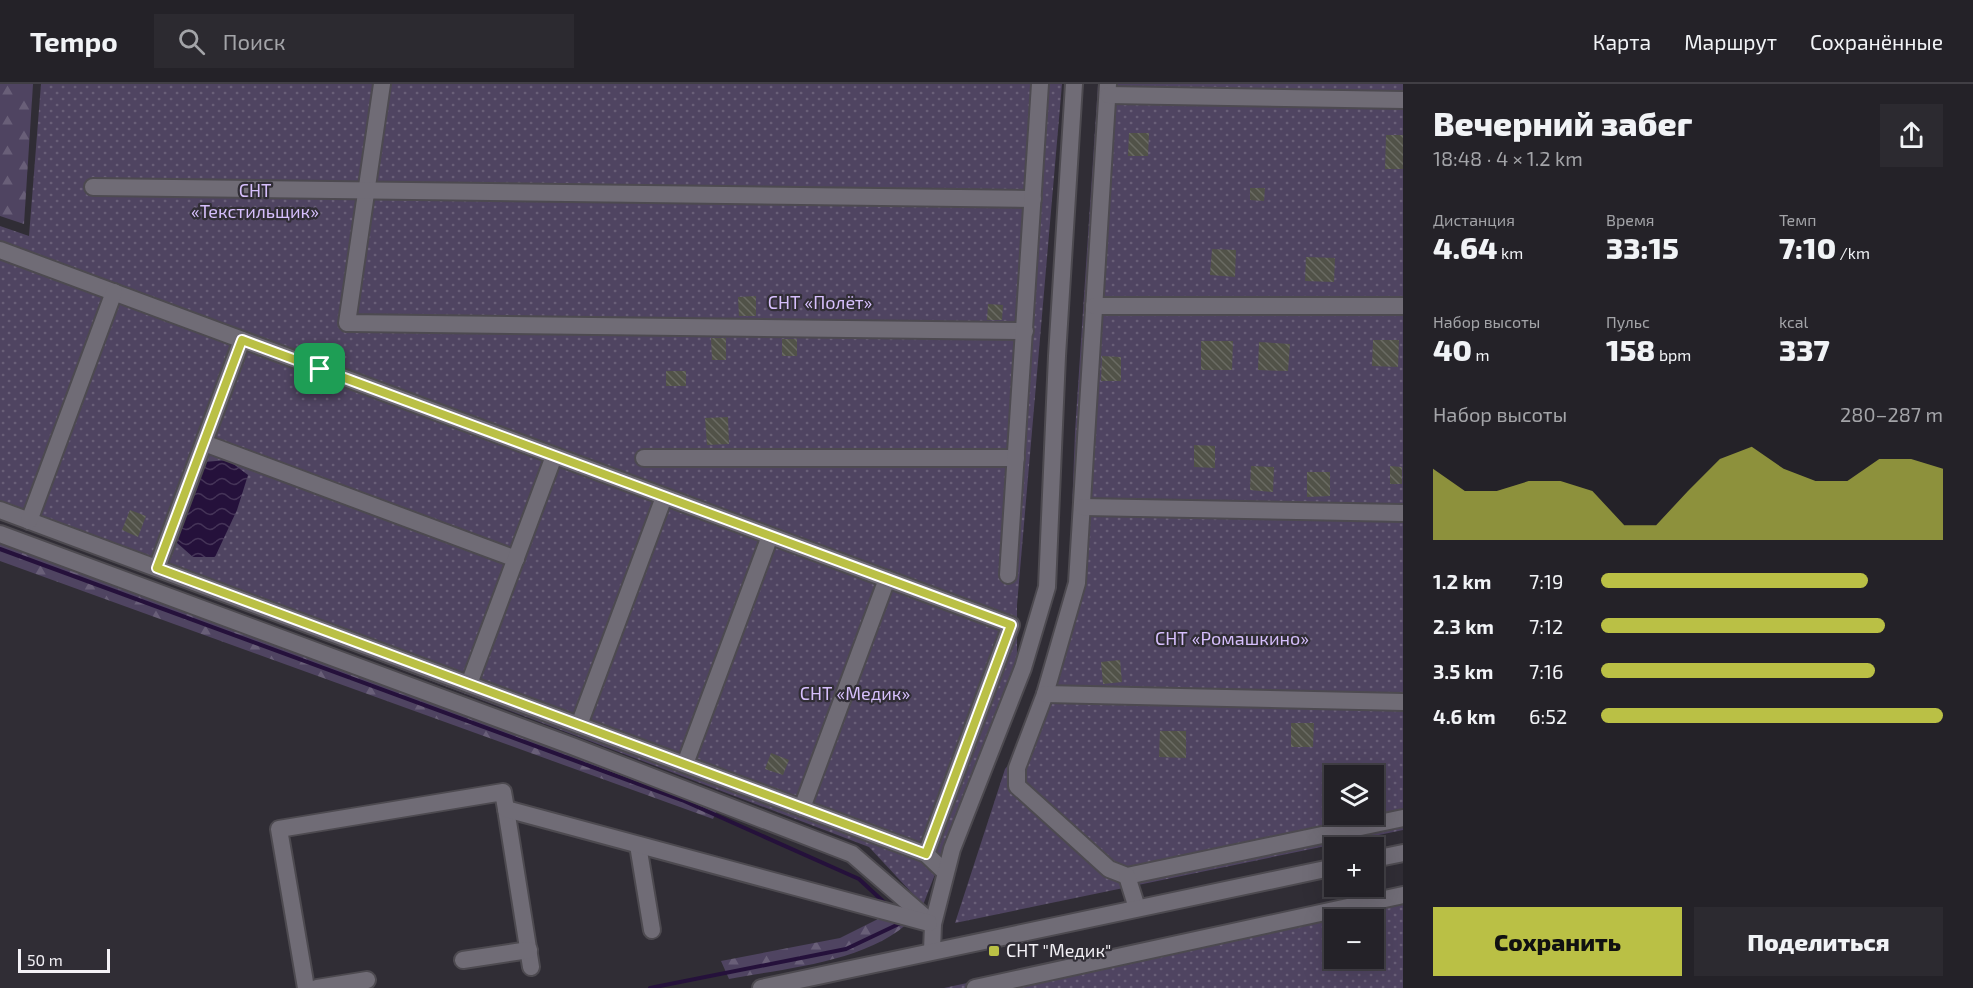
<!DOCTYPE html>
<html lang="ru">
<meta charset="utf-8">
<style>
body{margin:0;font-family:"Exo 2",sans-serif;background:#2c2a30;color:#f1f3f6;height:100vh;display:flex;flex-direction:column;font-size:22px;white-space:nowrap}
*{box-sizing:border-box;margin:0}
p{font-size:20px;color:#a3a4a8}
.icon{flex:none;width:33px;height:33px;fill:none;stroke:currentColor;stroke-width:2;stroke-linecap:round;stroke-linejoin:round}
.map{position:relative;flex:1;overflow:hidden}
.sheet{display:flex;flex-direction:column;background:#242228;width:570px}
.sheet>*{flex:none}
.controls{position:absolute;left:1324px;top:681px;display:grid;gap:12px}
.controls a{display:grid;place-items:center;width:60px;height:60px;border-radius:0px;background:#242228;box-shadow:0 6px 24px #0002,0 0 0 2px #413f45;font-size:30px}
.scale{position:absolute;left:18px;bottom:15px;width:92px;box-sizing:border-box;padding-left:6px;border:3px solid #f3f1f6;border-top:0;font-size:16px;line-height:21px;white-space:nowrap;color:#f3f1f6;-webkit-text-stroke:4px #302d35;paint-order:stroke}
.pin{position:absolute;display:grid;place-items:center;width:51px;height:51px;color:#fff;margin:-26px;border-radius:12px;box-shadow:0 3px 9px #0006}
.round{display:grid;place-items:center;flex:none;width:63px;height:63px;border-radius:0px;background:#2c2a30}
.head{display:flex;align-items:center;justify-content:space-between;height:102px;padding:0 30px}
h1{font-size:33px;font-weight:800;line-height:45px}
.metrics{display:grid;grid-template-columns:repeat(3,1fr);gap:9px;height:102px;padding:6px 30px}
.metrics div{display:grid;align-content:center}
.metrics b{font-size:30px;font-weight:800}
.metrics small{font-size:16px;font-weight:400}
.metrics p{font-size:16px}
.chart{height:168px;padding:12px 30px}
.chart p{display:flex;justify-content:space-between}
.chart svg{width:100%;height:108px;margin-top:6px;fill:#bac045;opacity:.7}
.primary-button{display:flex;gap:12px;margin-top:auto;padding:12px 30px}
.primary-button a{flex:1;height:69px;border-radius:0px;background:#bac045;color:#111;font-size:24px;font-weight:800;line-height:69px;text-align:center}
.primary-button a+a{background:#2c2a30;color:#f1f3f6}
ul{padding:0 30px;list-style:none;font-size:20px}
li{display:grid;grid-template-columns:96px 72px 1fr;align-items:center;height:45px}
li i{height:15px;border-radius:8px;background:#bac045}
header{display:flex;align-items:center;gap:36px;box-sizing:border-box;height:84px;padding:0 30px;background:#242228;border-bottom:2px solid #413f45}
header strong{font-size:28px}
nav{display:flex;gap:33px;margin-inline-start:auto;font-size:21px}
.search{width:420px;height:54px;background:#2c2a30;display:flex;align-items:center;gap:15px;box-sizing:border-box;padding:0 21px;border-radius:0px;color:#a3a4a8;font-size:22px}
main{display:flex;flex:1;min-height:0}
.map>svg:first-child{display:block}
</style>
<header>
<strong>Tempo</strong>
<div class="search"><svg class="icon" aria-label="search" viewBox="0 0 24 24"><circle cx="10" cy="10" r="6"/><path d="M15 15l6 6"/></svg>Поиск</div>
<nav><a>Карта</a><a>Маршрут</a><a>Сохранённые</a></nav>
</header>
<main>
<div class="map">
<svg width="1403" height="904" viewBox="0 0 1403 904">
<defs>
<pattern id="forest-firs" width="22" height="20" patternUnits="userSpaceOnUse" patternTransform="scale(1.5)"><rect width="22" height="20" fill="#4f4461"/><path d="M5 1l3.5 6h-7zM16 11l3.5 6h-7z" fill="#695f78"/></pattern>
<pattern id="garden-dots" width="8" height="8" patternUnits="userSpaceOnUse" patternTransform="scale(1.5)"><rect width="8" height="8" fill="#4f4461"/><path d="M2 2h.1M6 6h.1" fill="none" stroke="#695f78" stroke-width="1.8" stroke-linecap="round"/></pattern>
<pattern id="water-waves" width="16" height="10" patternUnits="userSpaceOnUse" patternTransform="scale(1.5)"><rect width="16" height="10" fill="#25113b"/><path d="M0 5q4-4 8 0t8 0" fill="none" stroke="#453458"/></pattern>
<pattern id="building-back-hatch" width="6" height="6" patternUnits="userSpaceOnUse" patternTransform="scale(1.5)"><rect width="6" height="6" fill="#515248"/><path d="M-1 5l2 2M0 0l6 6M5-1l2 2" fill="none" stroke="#6a6b63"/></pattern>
</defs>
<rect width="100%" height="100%" fill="#302d35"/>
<g fill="url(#forest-firs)">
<polygon points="0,0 33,0 24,140 0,132"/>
<polygon points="0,459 718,724 713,735 0,477"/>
<path d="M896,826L913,834C871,878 786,884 729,895L721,877L840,854Z"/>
</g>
<g fill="url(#garden-dots)" fill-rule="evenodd">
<polygon points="41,0 1062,0 1017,521 1017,581 923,821 869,763 0,433 0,142 29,152"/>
<path d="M1098,0H1403V746L955,839L1005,685L1019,668L1069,502L1075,348ZM1335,692H1374V730H1335Z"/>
<path d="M1403,804V904H944ZM1335,836H1374V874H1335Z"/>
</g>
<polygon fill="url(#water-waves)" points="228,376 248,391 237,426 215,473 193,473 176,458 204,378"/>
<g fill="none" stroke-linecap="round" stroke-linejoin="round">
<g stroke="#25113b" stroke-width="4">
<polyline points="0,465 682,716 859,795 887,821"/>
<polyline points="650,904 846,865 903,838"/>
</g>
</g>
<g fill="url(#building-back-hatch)">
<polygon points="1129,49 1149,49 1148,72 1128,72"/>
<polygon points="1386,51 1403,51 1403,85 1385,85"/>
<polygon points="1250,104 1265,104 1264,117 1250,116"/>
<polygon points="1212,165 1236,166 1235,193 1210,191"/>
<polygon points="1306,173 1335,174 1334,198 1305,197"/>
<polygon points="756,212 756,232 739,232 738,213"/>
<polygon points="988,220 1003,221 1002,236 987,236"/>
<polygon points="711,254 726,254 726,276 712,276"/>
<rect x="782" y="255" width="15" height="17"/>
<polygon points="1373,256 1399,256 1398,283 1372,282"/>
<polygon points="1201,257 1233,257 1232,286 1201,286"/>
<polygon points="1259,258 1290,260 1288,287 1258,286"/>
<polygon points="1102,272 1121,273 1121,297 1101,297"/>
<rect x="666" y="287" width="20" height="15"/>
<polygon points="728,333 729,360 707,361 705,334"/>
<polygon points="1194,361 1215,362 1215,384 1194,383"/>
<polygon points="1251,382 1274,383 1273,408 1250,406"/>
<polygon points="1390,382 1402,383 1402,400 1390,400"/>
<polygon points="1307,388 1330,388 1330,412 1307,413"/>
<polygon points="130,426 146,432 138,453 122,446"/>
<polygon points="1120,576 1122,598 1103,600 1101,578"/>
<polygon points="1291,639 1314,639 1313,663 1291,663"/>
<polygon points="1160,647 1186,647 1186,674 1159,673"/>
<polygon points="771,669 789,676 783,691 765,685"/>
</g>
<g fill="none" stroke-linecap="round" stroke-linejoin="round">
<g stroke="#4d4a50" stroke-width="20">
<g id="minor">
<polyline points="382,0 347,239 1025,247"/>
<polyline points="1108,0 1077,499 1045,610 1017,684 1017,702 1109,785 1127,792 1403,734"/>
<polyline points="1108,11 1403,16"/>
<polyline points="93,103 1033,115"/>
<polyline points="0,166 1011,541 926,770"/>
<polyline points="1094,222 1403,222"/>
<polyline points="204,359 516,475"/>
<polyline points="644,374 1016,374"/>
<polyline points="1083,423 1403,429"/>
<polyline points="0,426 926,770 945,788"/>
<polyline points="29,437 114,208"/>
<polyline points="0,450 572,662 852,770 933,840"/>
<polyline points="157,484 242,256"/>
<polyline points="1008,491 1040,0"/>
<polyline points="469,600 554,372"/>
<polyline points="1045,610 1403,618"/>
<polyline points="579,641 664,413"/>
<polyline points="685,680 770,452"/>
<polyline points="802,724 887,495"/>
<polyline points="506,725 531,883"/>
<polyline points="638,761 652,846"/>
<polyline points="1374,775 1403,769"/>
<polyline points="1127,792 1137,824"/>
<polyline points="932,867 933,840 952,765 1023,584 1047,503 1057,272 1074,0"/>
<polyline points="463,876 529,866"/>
<polyline points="306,904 279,745 503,708 506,725 929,839"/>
<polyline points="317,904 367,896"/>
<polyline points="761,904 1335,783"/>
<polyline points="975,904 1403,811"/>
</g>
</g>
<use href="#minor" stroke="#706c76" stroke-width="16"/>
</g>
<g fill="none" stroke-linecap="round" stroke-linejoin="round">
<g stroke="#fff" stroke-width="12">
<polygon id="route" points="242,256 1011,541 926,770 157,484"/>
</g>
<use href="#route" stroke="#bac045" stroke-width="8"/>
</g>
<rect fill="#bac045" stroke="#302d35" stroke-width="2" x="988" y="861" width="12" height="12" rx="3"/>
<g text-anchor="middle" stroke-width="4.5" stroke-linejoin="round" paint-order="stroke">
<g font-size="18" fill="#d6bffc" stroke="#302d35">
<text x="255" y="113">СНТ<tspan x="255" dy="21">«Текстильщик»</tspan></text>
<text x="820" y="225">СНТ «Полёт»</text>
<text x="1232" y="561">СНТ «Ромашкино»</text>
<text x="855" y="616">СНТ «Медик»</text>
</g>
<g font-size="18" fill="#f3f1f6" stroke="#302d35" text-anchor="start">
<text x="1006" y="873">СНТ "Медик"</text>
</g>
</g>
</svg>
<div class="controls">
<a><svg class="icon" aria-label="layers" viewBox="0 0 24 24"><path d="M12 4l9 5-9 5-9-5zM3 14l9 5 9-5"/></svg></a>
<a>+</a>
<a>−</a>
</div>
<div class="scale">50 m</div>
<div class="pin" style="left:320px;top:285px;background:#1e9e55"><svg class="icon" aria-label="arrive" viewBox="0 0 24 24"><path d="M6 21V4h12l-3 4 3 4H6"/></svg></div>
</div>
<section class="sheet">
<div class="head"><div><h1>Вечерний забег</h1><p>18:48 · 4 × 1.2 km</p></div><a class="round"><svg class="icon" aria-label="share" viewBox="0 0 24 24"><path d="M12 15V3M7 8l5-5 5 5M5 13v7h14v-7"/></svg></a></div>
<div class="metrics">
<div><p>Дистанция</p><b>4.64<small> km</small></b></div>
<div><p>Время</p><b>33:15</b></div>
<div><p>Темп</p><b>7:10<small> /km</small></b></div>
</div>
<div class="metrics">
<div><p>Набор высоты</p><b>40<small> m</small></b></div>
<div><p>Пульс</p><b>158<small> bpm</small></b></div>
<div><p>kcal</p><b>337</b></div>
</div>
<div class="chart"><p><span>Набор высоты</span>280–287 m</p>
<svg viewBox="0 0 160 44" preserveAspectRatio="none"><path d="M0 44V15L10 24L20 24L30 20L40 20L50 24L60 38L70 38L80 24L90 11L100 6L110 15L120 20L130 20L140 11L150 11L160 15V44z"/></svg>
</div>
<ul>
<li><b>1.2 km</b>7:19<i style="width:78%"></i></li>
<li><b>2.3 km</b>7:12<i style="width:83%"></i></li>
<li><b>3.5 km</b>7:16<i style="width:80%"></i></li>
<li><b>4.6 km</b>6:52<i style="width:100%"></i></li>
</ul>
<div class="primary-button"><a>Сохранить</a><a>Поделиться</a></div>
</section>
</main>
